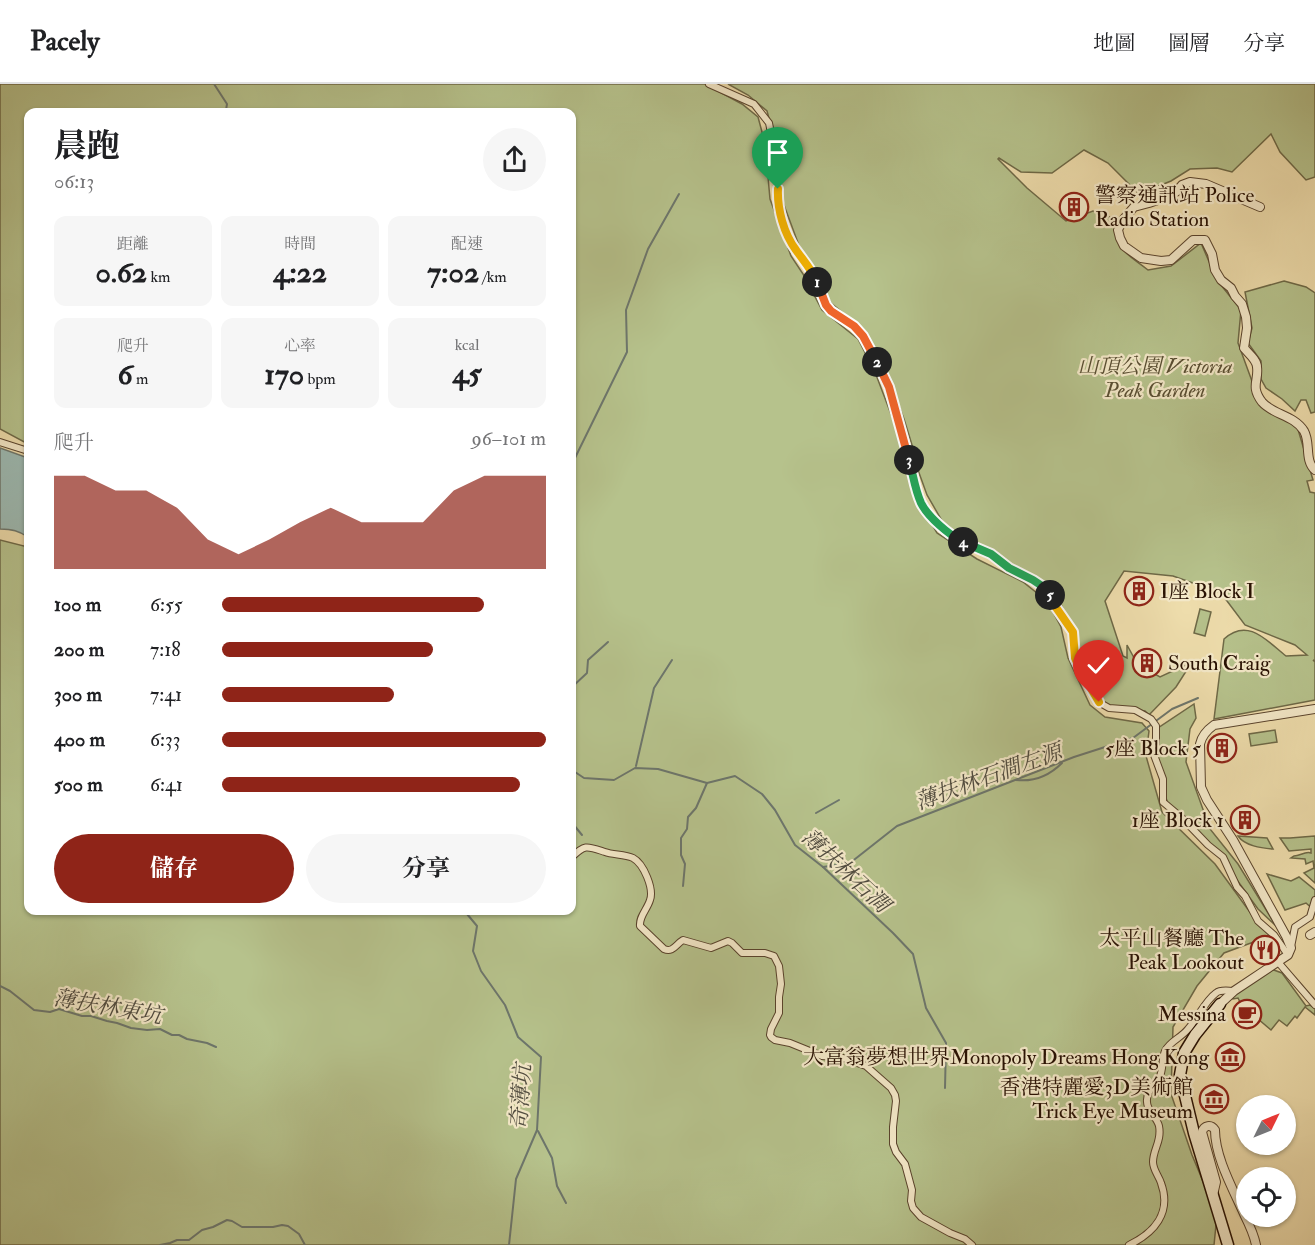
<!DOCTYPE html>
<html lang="zh-TW">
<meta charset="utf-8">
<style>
body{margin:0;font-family:"IM FELL Double Pica","Noto Serif TC",serif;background:#f6f6f6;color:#202124;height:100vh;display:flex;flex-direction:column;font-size:22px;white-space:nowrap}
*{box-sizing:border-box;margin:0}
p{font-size:20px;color:#757577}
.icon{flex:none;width:33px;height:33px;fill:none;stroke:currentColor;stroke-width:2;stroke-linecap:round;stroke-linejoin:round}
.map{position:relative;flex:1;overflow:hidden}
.side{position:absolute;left:24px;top:24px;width:552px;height:807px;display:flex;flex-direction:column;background:#fff;border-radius:12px;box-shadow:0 2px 4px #0004}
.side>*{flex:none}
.needle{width:39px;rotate:47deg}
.fabs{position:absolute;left:1236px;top:1011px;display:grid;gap:12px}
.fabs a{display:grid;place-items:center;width:60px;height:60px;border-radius:50%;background:#fff;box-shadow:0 2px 4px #0004;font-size:30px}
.pin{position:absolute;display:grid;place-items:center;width:51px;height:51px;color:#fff;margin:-62px -26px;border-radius:50% 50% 50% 0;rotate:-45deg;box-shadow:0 0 6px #0007}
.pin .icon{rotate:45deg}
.km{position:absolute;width:30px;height:30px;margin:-15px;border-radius:50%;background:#222;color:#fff;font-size:16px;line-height:30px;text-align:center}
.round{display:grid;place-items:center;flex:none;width:63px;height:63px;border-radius:32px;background:#f6f6f6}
.overview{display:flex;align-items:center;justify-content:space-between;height:102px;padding:0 30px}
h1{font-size:33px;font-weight:700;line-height:45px}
.stats{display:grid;grid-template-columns:repeat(3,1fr);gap:9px;height:102px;padding:6px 30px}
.stats div{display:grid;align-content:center;border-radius:12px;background:#f6f6f6;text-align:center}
.stats b{font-size:30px;font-weight:700}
.stats small{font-size:16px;font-weight:400}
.stats p{font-size:16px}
.chart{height:168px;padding:12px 30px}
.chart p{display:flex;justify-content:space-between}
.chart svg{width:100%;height:108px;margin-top:6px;fill:#8f2418;opacity:.7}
.primary-button{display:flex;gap:12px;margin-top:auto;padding:12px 30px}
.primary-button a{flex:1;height:69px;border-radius:36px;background:#8f2418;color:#fff;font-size:24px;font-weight:700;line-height:69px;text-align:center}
.primary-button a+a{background:#f6f6f6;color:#202124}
ul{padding:0 30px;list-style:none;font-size:20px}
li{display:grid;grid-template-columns:96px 72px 1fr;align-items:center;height:45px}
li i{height:15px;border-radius:8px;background:#8f2418}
header{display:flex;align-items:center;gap:36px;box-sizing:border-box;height:84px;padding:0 30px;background:#fff;border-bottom:2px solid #e0e0e0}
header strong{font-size:28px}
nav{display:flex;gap:33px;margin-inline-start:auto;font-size:21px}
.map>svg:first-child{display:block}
</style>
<header>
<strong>Pacely</strong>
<nav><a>地圖</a><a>圖層</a><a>分享</a></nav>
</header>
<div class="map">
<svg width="1315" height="1161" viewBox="0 0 1315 1161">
<rect width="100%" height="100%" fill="#eeddac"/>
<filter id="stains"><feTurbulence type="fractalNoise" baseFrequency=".00333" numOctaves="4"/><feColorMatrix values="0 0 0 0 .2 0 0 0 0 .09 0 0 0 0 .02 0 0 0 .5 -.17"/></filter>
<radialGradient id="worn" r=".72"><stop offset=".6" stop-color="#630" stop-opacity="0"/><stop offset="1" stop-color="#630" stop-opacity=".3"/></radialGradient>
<g fill="#b6c28c" stroke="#6e6947" stroke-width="1.5">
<polygon points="0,0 705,0 742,20 758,33 765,59 770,115 791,172 803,190 822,226 858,255 875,288 894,338 902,363 908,388 917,415 937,449 977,475 1023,498 1047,517 1061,543 1068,574 1090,621 1105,633 1142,639 1149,647 1146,672 1162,728 1215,780 1252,831 1270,852 1224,869 1197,902 1173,943 1171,1010 1192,1071 1217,1131 1214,1161 0,1161 0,456 28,463 28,826 572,826 572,28 28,28 28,360 0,345"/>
<path d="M728,0H1315V93L1306,96L1280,68L1271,50L1232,88L1217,84L1190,85L1171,97L1139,110L1108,79L1084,66L1052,89L1021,88L999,74L998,75L1027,104L1066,137L1093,127L1118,136C1116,168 1125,168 1148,186L1171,182L1201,159L1217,196L1241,226L1238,259L1260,319L1297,342L1313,396L1307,397L1310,408L1315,409V577L1313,576L1315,578V616L1214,635L1224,555C1248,533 1267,557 1286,572L1307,571L1295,561L1245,541L1221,509L1173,492L1124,487L1105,517L1123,572L1127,574V561L1138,581L1160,593L1192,578L1176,603L1149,631L1145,627L1109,622L1098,614L1078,571L1071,540L1055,509L1029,489L982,465L945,442L927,411L918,386L912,361L904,335L884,283L866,248L831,219L813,185L801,167L781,113L775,57L767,27L748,11Z"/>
<polygon points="1284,197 1306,203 1315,209 1315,328 1311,329 1306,316 1301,316 1295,327 1282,315 1266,304 1261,295 1261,277 1248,259 1252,244 1245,208"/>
<polygon points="1200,525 1211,528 1205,552 1194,549"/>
<polygon points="1194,620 1196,634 1190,645 1186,678 1210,745 1238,780 1276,842 1258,825 1221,774 1169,724 1154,672 1158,644"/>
<polygon points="1275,646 1277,658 1251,662 1249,650"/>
<path d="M1238,752L1267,754L1273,765C1261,764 1245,762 1238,752Z"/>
<path d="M1315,752V799L1304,789L1314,784L1313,777L1306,780L1305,775L1291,774L1294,772C1300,772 1305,767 1311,769V765L1289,767L1280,754H1290Z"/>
<polygon points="1267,790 1291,797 1299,793 1315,806 1315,827 1306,819 1285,826"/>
<polygon points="1271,885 1282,889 1306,922 1310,921 1315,924 1315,931 1305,923 1297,934 1295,932 1287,942 1279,936 1271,946 1251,929 1256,922 1254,921 1243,924 1238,914 1233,915 1232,912"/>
</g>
<path fill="#9cbab3" stroke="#6d766c" stroke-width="1.5" d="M0,364L28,374V453C19,447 12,445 0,445Z"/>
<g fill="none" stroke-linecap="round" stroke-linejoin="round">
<g stroke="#6d766c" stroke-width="2">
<polyline points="214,0 227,20 226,26 227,28"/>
<polyline points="572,380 627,268 626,226 648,165 679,110"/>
<polyline points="572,603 587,589 588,576 608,558"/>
<polyline points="636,682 654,604 672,576"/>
<polyline points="572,686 584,694 614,696 635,684 658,685 707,699 735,692 762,710 775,726 795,761 823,783 893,849 913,870 926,924 946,959 945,1004"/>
<path d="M1016,696C1034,698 1049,692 1062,679"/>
<polyline points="572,728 573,740 582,751"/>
<polyline points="816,729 839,716"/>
<polyline points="823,783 850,779 897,742 1074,673 1133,654 1172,625 1198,614"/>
<polyline points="683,802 685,780 681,771 681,754 687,745 688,733 696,724 707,699"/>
<polyline points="454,826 467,830 477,842 473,867 481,887 505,921 518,953 541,973 537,1046 516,1095 509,1161"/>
<polyline points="0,902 10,907 34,926 50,928 59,925 82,932 91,932 107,937 117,939 131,944 147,946 160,945 172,951 179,951 187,955 207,959 216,963"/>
<polyline points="538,1047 552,1074 557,1102 566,1119"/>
<polyline points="160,1161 170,1159 177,1156 189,1156 202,1146 213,1143 227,1136 232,1137 242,1143 273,1143 282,1141 288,1142 299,1150 305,1161"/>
</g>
<g stroke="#59432c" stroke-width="8">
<g id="pedestrian">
<polyline points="709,0 754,20 769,39 770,44 771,68 778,99 777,117 788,151 795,165 804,175 815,194 826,221 831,227 854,242 863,252 881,286 893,316 919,416 923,423 946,447 955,454 991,470 1009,485 1033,496 1046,505 1055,522 1072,546 1074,553 1074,567 1075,575 1084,591 1102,620 1109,624 1135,626 1151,635 1156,642 1156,658 1154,671 1163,695 1163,718 1182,734 1208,761 1223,773 1237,803 1245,812 1258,837 1274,851 1288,871"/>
<polyline points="0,358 28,367"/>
<path d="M572,773C585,760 587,762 605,768C613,771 625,770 633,774C644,780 654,805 650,816C647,826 639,832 640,842L664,865C673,869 676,860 683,856L711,864L728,857L732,859L742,869H765L774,872L779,882L781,900L779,913V929L771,945L770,951L771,953L775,956L790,959L822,972L843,974L866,982L891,1004L895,1011L896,1017L893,1043V1060L896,1068L905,1080L912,1106L911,1117L913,1124L921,1133L950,1149L965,1155L972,1161"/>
<polyline points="1291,863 1295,843 1310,833 1315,816"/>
<polyline points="1278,878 1315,921"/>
<path d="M1129,1161C1154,1149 1172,1129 1161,1099C1159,1092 1153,1086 1153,1078C1153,1065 1162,1057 1159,1042C1157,1033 1147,1027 1147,1018C1146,1008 1154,1001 1159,994C1164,986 1161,976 1165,967C1170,957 1181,954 1188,945C1197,935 1205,917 1216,909C1221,905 1228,907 1234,907"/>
</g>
</g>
<g stroke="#59432c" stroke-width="10">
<g id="minor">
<path d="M1260,123L1206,100L1190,98L1182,101L1176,108L1169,112L1149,119L1134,123L1122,137L1118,146L1120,154L1124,162L1141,174L1161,177L1171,176L1193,156H1205L1212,170L1215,186L1221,196L1231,204L1235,212L1242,220L1246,233L1247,244L1244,264C1248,269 1257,276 1257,283C1259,297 1250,302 1262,318C1273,331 1294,331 1304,347C1311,359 1304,376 1315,386"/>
<polyline points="1310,851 1315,848"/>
<path d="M1220,920L1234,907L1288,871L1291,864L1286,852L1233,756L1207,716L1201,703L1200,660C1202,651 1207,646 1214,641L1315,625"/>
<path d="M1213,1111L1216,1098L1202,1048C1204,1041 1211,1040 1215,1046C1215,1073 1233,1105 1244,1130C1249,1140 1254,1150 1256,1161"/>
</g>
</g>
<g stroke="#271002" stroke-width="13">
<polyline id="secondary" points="1220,920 1195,951 1184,969 1180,991 1194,1049 1228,1161"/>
</g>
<use href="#pedestrian" stroke="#f4e9c9" stroke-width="6"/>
<use href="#minor" stroke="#f4e9c9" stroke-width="8"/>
<use href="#secondary" stroke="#f4e9c9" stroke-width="10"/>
</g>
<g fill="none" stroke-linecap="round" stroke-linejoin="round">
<g stroke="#fff" stroke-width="12">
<path id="split-1" d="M778,105C777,125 784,150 796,166C803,176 812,186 817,198"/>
</g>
<g stroke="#fff" stroke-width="12">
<polyline id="split-2" points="817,198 826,221 831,227 854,242 863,252 877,278"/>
</g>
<g stroke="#fff" stroke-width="12">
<polyline id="split-3" points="877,278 889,303 909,376"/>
</g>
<g stroke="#fff" stroke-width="12">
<path id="split-4" d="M909,376C913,390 915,406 921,419C928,433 949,451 963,458"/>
</g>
<g stroke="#fff" stroke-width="12">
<polyline id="split-5" points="963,458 991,470 1009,484 1033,496 1045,504 1050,511"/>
</g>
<g stroke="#fff" stroke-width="12">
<polyline id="split-6" points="1050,511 1055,522 1073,548 1075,574 1082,589 1099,618"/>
</g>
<use href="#split-1" stroke="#f5b400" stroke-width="8"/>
<use href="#split-2" stroke="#f0652b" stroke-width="8"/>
<use href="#split-3" stroke="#f0652b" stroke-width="8"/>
<use href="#split-4" stroke="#22a559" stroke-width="8"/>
<use href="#split-5" stroke="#22a559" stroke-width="8"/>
<use href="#split-6" stroke="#f5b400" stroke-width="8"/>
</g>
<defs>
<g id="building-ring" transform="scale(1.5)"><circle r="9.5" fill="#f4e9c9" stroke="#8f2418" stroke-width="1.5"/><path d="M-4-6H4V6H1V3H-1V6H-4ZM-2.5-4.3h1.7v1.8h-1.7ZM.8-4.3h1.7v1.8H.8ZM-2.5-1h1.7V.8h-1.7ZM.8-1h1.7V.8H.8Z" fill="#8f2418"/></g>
<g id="restaurant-ring" transform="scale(1.5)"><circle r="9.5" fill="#f4e9c9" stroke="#8f2418" stroke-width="1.5"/><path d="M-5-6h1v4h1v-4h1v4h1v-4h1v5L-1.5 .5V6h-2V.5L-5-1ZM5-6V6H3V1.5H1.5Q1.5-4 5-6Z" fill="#8f2418"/></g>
<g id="cafe-ring" transform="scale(1.5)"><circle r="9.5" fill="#f4e9c9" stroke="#8f2418" stroke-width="1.5"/><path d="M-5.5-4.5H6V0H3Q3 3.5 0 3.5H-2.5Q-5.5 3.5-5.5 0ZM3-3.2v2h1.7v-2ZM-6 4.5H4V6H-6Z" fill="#8f2418"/></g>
<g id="museum-ring" transform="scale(1.5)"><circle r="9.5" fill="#f4e9c9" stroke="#8f2418" stroke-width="1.5"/><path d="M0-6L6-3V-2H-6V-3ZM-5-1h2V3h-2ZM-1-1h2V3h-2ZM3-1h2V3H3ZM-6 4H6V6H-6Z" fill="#8f2418"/></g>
</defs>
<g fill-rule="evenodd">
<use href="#building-ring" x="1074" y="123"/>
<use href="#building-ring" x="1139" y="507"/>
<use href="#building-ring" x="1147" y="579"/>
<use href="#building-ring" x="1222" y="664"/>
<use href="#building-ring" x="1245" y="736"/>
<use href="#restaurant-ring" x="1265" y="866"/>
<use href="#cafe-ring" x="1247" y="930"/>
<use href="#museum-ring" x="1230" y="973"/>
<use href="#museum-ring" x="1214" y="1015"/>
</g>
<g text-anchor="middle" stroke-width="4.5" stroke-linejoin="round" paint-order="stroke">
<g font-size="21" fill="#271002" stroke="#f4e9c9" text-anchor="end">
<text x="1095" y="118" text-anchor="start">警察通訊站 Police<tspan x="1095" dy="24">Radio Station</tspan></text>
<text x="1160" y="514" text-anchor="start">I座 Block I</text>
<text x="1168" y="586" text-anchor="start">South Craig</text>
<text x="1201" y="671">5座 Block 5</text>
<text x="1224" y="743">1座 Block 1</text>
<text x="1244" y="861">太平山餐廳 The<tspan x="1244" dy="24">Peak Lookout</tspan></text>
<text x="1226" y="937">Messina</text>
<text x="1209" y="980">大富翁夢想世界Monopoly Dreams Hong Kong</text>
<text x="1193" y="1010">香港特麗愛3D美術館<tspan x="1193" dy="24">Trick Eye Museum</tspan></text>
</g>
<g font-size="21" font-style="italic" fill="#594e32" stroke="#f4e9c9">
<text x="1155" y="289">山頂公園 Victoria<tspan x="1155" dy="24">Peak Garden</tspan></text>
</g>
<g font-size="22" font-style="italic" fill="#504c40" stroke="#f4e9c9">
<text transform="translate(988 692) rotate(-20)" y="8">薄扶林石澗左源</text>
<text transform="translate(846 786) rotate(43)" y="8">薄扶林石澗</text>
<text transform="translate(108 922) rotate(10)" y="8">薄扶林東坑</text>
<text transform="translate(520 1013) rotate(-86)" y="8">奇薄坑</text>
</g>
</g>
<rect width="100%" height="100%" filter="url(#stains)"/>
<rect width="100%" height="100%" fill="url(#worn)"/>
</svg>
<div class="fabs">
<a><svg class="needle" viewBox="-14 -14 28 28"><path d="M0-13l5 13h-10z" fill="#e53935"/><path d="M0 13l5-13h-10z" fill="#757577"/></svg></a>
<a><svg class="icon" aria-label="locate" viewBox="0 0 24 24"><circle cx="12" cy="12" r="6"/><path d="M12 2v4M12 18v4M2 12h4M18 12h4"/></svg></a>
</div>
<div class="pin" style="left:778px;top:105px;background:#1e9e55"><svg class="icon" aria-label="arrive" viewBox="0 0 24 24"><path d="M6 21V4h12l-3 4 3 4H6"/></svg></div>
<div class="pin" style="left:1099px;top:618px;background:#d93025"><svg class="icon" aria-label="check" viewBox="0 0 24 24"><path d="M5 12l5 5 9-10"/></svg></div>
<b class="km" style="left:817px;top:198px">1</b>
<b class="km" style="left:877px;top:278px">2</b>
<b class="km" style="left:909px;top:376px">3</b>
<b class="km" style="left:963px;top:458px">4</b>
<b class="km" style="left:1050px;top:511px">5</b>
<section class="side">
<div class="overview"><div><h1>晨跑</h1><p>06:13</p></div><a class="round"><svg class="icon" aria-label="share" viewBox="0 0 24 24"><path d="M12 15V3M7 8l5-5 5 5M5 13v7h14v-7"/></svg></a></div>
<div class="stats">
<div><p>距離</p><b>0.62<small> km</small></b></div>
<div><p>時間</p><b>4:22</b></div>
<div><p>配速</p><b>7:02<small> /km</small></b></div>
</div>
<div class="stats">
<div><p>爬升</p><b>6<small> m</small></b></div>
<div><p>心率</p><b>170<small> bpm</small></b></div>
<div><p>kcal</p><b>45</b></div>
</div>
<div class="chart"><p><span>爬升</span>96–101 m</p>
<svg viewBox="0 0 160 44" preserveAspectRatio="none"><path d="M0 44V6L10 6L20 12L30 12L40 19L50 32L60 38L70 32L80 25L90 19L100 25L110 25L120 25L130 12L140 6L150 6L160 6V44z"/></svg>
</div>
<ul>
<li><b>100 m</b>6:55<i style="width:81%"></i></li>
<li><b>200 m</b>7:18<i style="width:65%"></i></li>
<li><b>300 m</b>7:41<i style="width:53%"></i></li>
<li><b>400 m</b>6:33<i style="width:100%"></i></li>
<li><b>500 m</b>6:41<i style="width:92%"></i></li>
</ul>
<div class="primary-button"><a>儲存</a><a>分享</a></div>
</section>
</div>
